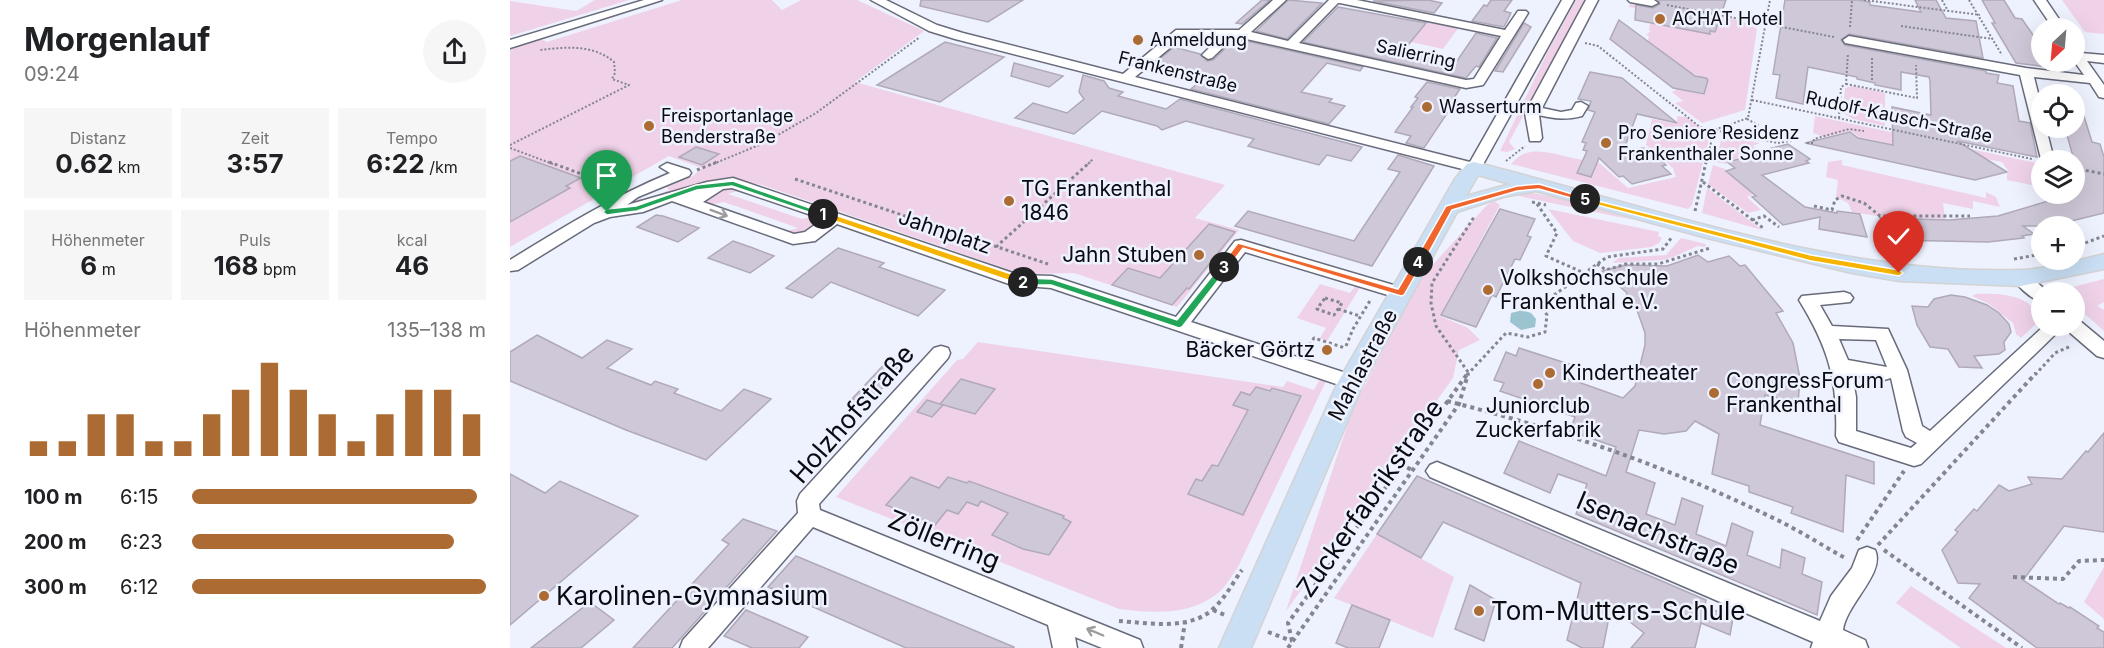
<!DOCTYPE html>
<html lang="de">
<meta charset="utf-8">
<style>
body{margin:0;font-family:Inter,sans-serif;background:#f6f6f6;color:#202124;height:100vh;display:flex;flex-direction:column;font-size:22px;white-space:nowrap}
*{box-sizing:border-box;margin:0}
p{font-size:20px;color:#757577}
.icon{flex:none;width:33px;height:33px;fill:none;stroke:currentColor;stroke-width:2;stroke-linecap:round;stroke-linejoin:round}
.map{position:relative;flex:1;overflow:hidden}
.details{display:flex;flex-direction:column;background:#fff;width:510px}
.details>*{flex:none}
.needle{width:39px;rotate:206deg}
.tools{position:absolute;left:1521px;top:18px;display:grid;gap:12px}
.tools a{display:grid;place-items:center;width:54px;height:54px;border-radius:50%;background:#fff;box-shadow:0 6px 24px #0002;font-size:30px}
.pin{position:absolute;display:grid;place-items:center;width:51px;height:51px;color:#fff;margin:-62px -26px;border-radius:50% 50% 50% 0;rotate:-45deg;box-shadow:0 0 6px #0007}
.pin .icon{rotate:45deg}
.km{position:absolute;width:30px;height:30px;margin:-15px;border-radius:50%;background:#222;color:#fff;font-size:16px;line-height:30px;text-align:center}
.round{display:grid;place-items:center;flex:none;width:63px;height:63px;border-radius:32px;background:#f6f6f6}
.overview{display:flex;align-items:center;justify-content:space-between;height:102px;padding:0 24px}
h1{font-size:33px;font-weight:700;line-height:45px}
.figures{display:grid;grid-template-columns:repeat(3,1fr);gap:9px;height:102px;padding:6px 24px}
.figures div{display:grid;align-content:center;border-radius:0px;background:#f6f6f6;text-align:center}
.figures b{font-size:26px;font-weight:700}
.figures small{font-size:16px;font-weight:400}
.figures p{font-size:16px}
.chart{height:168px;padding:12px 24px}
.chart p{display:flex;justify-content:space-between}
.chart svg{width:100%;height:108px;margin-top:6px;stroke:#ab6b33;stroke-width:6}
ul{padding:0 24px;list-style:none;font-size:20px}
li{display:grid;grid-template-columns:96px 72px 1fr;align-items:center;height:45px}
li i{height:15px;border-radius:8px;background:#ab6b33}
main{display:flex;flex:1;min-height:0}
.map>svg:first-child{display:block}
</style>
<main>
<section class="details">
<div class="overview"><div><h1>Morgenlauf</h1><p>09:24</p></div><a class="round"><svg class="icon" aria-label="share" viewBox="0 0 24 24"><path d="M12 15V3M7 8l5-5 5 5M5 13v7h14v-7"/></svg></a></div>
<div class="figures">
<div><p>Distanz</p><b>0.62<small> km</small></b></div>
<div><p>Zeit</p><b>3:57</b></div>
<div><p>Tempo</p><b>6:22<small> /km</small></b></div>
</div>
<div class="figures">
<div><p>Höhenmeter</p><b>6<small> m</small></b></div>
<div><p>Puls</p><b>168<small> bpm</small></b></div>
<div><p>kcal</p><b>46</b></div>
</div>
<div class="chart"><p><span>Höhenmeter</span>135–138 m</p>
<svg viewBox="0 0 160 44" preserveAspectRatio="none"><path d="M5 44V38M15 44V38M25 44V27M35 44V27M45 44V38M55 44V38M65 44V27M75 44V17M85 44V6M95 44V17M105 44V27M115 44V38M125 44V27M135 44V17M145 44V17M155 44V27"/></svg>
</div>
<ul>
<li><b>100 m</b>6:15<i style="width:97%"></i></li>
<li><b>200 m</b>6:23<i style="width:89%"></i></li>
<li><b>300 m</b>6:12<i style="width:100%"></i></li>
</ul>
</section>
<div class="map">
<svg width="1594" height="648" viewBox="0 0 1594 648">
<rect width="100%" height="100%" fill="#eef1fe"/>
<g fill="#efd2e8">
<polygon points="85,0 119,0 0,36 0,1 66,11"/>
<polygon points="172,0 262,0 272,10 291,0 347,0 414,31 345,82 715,185 685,218 729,230 667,307 564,273 512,274 252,185 225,180 118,205 129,196 134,201 159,190 155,185 183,176 192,168 159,156 0,247 0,50 31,39 37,42"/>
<polygon points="1066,0 1076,0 999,142 1005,149 997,152 990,151 1038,51"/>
<polygon points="1552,0 1594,0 1594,34 1575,32"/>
<path d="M1120,4L1150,9L1157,8C1183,12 1227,15 1247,29L1235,110L1192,123L1165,103L1173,101L1162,92L1170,88L1193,95L1198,80C1193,76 1183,75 1177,71C1164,62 1151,50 1138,41L1139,36L1136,35L1141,31L1139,30L1140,23L1199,34L1200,31L1205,32L1203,22L1119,7Z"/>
<polygon points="918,21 949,27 933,49 901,42"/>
<polygon points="1342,86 1375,93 1375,126 1343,119 1333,113 1335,88"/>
<path d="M1167,116L1176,117L1200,135L1182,205L1178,209L1001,164C1005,160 1011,154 1017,153C1037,147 1063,162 1087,161L1118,188L1166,177L1163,168L1136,145L1142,119L1167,124Z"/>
<polygon points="1305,116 1531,164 1531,187 1497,180 1497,174 1499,172 1492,162 1456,155 1447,158 1349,137 1341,131 1314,137 1303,133"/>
<polygon points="1212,136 1250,143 1243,146 1251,153 1216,161 1216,164 1206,162"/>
<polygon points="1332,160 1332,165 1476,198 1476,192 1486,197 1490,207 1463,201 1463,209 1433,203 1435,219 1373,217 1342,212 1338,203 1326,197 1328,180 1316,177 1318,162"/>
<polygon points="1203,165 1215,169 1243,194 1237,197 1251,210 1238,213 1198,184"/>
<polygon points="218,187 233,189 218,194 292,219 308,216 312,221 291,235 274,232 288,228 214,202 198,205 194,202 194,199 209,190"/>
<polygon points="1197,188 1252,230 1192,213"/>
<polygon points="1017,192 1054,199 1123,220 999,194"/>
<polygon points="984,201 990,205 930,316 958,328 970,340 949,350 943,378 776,611 843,408 910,279 976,206"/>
<polygon points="1038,209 1149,232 1148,236 1152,238 1149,243 1141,247 1090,253 1063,241"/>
<polygon points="1171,238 1196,244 1195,247 1188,246 1163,257 1152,260 1102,263 1109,258 1156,255"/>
<polygon points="1594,279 1594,302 1587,306 1594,310 1594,331 1565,305 1564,292 1555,292 1563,287"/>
<polygon points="810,284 840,293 846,285 851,286 817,341 810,338 816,328 787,318"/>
<path d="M1466,294C1487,293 1525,294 1529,321L1511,338L1506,334L1503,323L1479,304L1462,296Z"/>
<path d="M468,342L773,387L777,381L804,390L810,379L816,381L728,567C722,575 716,587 708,593C680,616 642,613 609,609L326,497L447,360L453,359Z"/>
<polygon points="867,534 944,577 923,638 824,598"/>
<polygon points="1594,567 1594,619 1574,602"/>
<polygon points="1401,586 1496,648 1451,648 1386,603"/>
</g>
<polygon fill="#9cc3d0" points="1013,310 1021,313 1026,319 1025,327 1011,330 1000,322 1001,313"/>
<g fill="#cfc8d8" stroke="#b0a9b8" stroke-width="1.5">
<polygon points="411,0 513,0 478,22 410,6"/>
<polygon points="752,0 760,0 732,24 726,23"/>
<polygon points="778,0 812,3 777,39 746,31"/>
<polygon points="918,0 932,3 924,13 863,1"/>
<polygon points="981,0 1002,0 994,11 1001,13 994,27 962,21 974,5 977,6"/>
<polygon points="1148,0 1216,0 1205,32 1200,31 1200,34 1125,20 1126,5 1143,8 1150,4"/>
<polygon points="1275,0 1348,0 1360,2 1360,5 1411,12 1405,0 1426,0 1436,18 1466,21 1473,58 1339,34 1331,40 1335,45 1476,71 1476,73 1489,75 1487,83 1503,86 1509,121 1520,123 1527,157 1447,141 1497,172 1465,180 1295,143 1340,132 1348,138 1383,145 1382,107 1421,115 1420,81 1419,77 1391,72 1391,90 1365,85 1365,83 1347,79 1347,77 1298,67 1293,104 1266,98 1270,75 1263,74"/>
<polygon points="1472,0 1494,0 1505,18 1512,19 1532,48 1532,62 1540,62 1544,68 1506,63 1482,23 1485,23"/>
<polygon points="828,7 916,23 894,50 947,61 966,33 987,38 969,67 966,66 956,78 793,42"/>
<polygon points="1109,20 1185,76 1196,78 1198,80 1194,94 1163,88 1100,39"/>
<polygon points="1014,23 1021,27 993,72 985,71"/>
<polygon points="725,39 732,40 853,67 850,71 817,63 791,92 822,99 819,102 835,106 819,124 681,89 688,83 656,75 666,66 647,61 664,47 690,54 697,61 703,60"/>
<polygon points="435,42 494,57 430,102 367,85"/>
<polygon points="504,63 553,76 539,87 501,76"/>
<polygon points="1080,72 1112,78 1167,123 1127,114 1113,152 1132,148 1139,149 1156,165 1152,166 1161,174 1122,184 1113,176 1109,177 1089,158 1081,177 1067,173 1077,151 1073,150 1076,143 1072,142 1085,112 1078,110 1081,101 1068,99"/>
<polygon points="573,75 594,81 599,88 613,92 608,96 656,109 670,99 852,147 841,161 817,155 809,165 738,146 744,139 676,121 652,130 647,126 592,111 564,134 505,118 523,103 557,113 574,99 569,92"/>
<polygon points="917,82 950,89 941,102 944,103 914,148 896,143 901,136 885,132 903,107 901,107 908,98 905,97"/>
<polygon points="1568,97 1582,142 1590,144 1594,157 1594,213 1541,226 1513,226 1524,234 1512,236 1514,238 1478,242 1383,240 1370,218 1439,220 1488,216 1552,197 1549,194 1564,194 1564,160 1555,128 1564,128 1564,98"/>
<polygon points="1278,144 1300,159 1296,161 1299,163 1252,175 1295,207 1327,213 1327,211 1350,214 1357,237 1309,229 1310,217 1273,225 1242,197 1246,196 1216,171 1225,168 1217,162 1253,153 1250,151"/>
<polygon points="186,147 209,154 192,165 169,157"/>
<polygon points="888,155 924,166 862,266 725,226 738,211 844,241 890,172 878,169"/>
<polygon points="10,156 71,178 56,186 60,188 0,222 0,161"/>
<polygon points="990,209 1025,219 1017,236 1021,237 1010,260 1005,259 986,297 982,295 966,327 931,315"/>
<polygon points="146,215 153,216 189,228 168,242 127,227"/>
<polygon points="699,224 725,232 679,289 677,288 662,305 602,285 618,268 650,278"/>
<polygon points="223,241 243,248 264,256 240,273 198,258"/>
<polygon points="328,248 374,263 369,267 435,290 408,316 321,282 302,298 276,288"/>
<polygon points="1188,255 1198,262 1219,256 1230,266 1235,265 1273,311 1266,313 1283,343 1290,378 1288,404 1255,395 1250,425 1364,462 1364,484 1336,475 1333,532 1281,513 1283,507 1239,492 1239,486 1202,474 1209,434 1185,421 1176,431 1154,434 1129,430 1116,472 1145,483 1136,514 1165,525 1172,498 1193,506 1186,534 1216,546 1222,523 1243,532 1237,555 1270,568 1272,549 1295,558 1292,574 1312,582 1307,615 1066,514 1077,484 1048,474 1040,493 994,473 1009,441 1096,476 1106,447 1060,431 1065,417 990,391 994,383 984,380 996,352 1006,356 1009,348 1062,365 1057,378 1113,398 1125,386 1135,345 1135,333 1127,310 1115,304 1117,293 1092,271 1115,265 1157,266"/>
<polygon points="1441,295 1455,297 1477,305 1489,313 1499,324 1501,332 1494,342 1495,350 1489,354 1464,356 1472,368 1449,367 1438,349 1420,347 1407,325 1402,306 1418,307 1424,299"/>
<polygon points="27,335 72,358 97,340 122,349 97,368 141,385 145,381 168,389 164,393 211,411 234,389 261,399 196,460 116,430 0,381 0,352"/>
<polygon points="382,356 392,366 358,404 342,399"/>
<polygon points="451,379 485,389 465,414 430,404"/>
<polygon points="746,387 760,391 762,388 791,396 733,515 678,494 686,479 692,481 702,465 708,466 738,410 723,405 731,392 740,395"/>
<polygon points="417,400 433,405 422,417 407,412"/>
<polygon points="1594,433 1594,532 1554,526 1513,580 1549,604 1550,603 1559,608 1560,607 1589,626 1587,628 1594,632 1594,648 1527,648 1459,598 1470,584 1448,583 1432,550 1448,532 1445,530 1464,509 1467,511 1489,485 1499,491 1522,484 1518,477 1552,479 1576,451 1578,452"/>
<polygon points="0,474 35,493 50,481 128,516 0,625"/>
<polygon points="907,476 1196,600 1195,606 1223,618 1220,635 1191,623 1185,648 1121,648 1134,633 1101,607 1093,648 1072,648 1057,640 1071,583 933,522 911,558 867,534"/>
<polygon points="401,477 429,488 438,477 457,483 459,481 554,516 553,518 561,522 539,555 513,549 482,535 498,513 471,501 468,506 457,502 448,514 437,510 425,525 376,505"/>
<polygon points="233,519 267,531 162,648 123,648 219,544 212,540"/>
<polygon points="286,556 504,647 504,648 396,648 258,587"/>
<polygon points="960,585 986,600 974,641 945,629"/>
<polygon points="80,602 104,620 71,648 21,648"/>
<polygon points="842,605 880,620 869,648 838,648 826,643"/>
<polygon points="236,610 264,622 298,637 289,648 242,648 214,636"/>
</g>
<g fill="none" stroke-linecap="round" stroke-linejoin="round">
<g stroke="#686b7a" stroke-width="3">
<g id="minor">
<polygon points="134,0 152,0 0,48 0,40"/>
<path d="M361,0H376L427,25L453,33L613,74L666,30H729L763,0H776L741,32L778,41L819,0H847L995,30L1008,11H1016L1018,13L975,82L973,85L956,88L732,38L724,37L702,58L698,59L692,55L710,37H673L625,77L960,162L1052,0H1064L971,168L964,172L445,39L419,31ZM828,3H830L991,36L964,79L956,80L789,43Z"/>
<path d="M1076,0H1088L1032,108L1051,112L1062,110L1066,103L1071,102L1078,106L1072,116C1056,120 1045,119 1029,115L1032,138L1030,141H1020L1015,113Z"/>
<polygon points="1118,0 1144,0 1148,3 1142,6 1120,2"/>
<polygon points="1524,0 1536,0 1555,28 1543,28"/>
<polygon points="1339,36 1516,68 1574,75 1564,61 1564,47 1571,53 1594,55 1594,63 1577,61 1594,85 1594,98 1589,97 1580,83 1524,77 1532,109 1532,128 1536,128 1544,160 1532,160 1532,163 1510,75 1335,43 1333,40"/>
<path d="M157,163L179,170L181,173L179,176L128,197L117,205L197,182L223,178L509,275L542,276L666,317L725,241L731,240L897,289L900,293L897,297L891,299L735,252L681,322L848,377L851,382L848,387L841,389L541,288L502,285L327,224L305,241L283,244L162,201L133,212L100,217L84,223L8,270L0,271V260C52,228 104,196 160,173L150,167ZM222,188L313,219L295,232L284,234L193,202L213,189Z"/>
<path d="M1511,272L1517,274L1538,292H1532V302C1521,299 1509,287 1502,278L1505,274Z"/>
<path d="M1334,292L1340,294L1343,298L1340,302L1310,305L1322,326L1378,329L1397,370L1412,426L1420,431L1534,326H1554L1411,464L1404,466L1329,442L1326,436C1328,380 1318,347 1289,300L1292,296ZM1329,339L1366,340L1377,367L1338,360ZM1342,375L1374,380L1381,378L1393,431L1396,437L1407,443L1401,448L1346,431V397Z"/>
<polygon points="1564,320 1570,321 1594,341 1594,358 1587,356 1558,331 1555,326 1564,326"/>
<polygon points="431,346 438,348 440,353 438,358 309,504 310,510 630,640 633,648 592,648 565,637 567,648 543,648 538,625 303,527 198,648 170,648 173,640 288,513 287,501 290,494 424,348"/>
<path d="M927,462L1310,621L1321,596L1342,568L1349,550L1357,547L1365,550C1376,573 1336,604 1333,630L1355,640L1358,648H1301L1303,642L920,477L916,471L920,465Z"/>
</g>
</g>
<g stroke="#d3d3d4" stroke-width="3">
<path id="major" d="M964,162C1140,206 1326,276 1510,270C1537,269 1567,261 1594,254V269L1511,286L1389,281L1342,273L1193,237L1026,191L993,197L947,212L854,382L741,648H709L828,382L945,179L957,164ZM968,175L1000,184L956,196Z"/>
</g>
<g stroke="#84868f" stroke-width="2" stroke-dasharray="2 2" stroke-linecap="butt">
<polyline points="1354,0 1470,15"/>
<polyline points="1432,0 1438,11"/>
<polyline points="1459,0 1492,55"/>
<polyline points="1157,5 1324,37"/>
<polyline points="1391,26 1483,39"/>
<polyline points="1340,27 1342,0"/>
<polyline points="1075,43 1088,46 1190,127 1247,139"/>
<polyline points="1362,58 1362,80"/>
<polyline points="1336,84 1407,98 1406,65"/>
<polyline points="1242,100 1522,159"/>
<polyline points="1329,118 1331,87 1336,84 1338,53"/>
<polyline points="1237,119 1248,125 1247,139 1268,143 1290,139"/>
<polyline points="1297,143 1303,143 1304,139 1339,129 1354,131"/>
<path d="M0,145L119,85L102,79L105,73L104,62C83,44 56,47 30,50"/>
<polyline points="0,148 43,164"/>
<polyline points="996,161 1015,146"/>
<polyline points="203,164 254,143 306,113 410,37"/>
<polyline points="578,164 583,159"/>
<polyline points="1196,164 1204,130 1238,118 1260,0"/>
</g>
<g stroke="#84868f" stroke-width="3" stroke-dasharray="3 3" stroke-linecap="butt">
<polyline points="39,162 96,183 115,182"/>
<polyline points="1564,168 1594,174"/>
<polyline points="187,170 207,162"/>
<polyline points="285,179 538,264"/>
<polyline points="1193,182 1253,228"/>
<polyline points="1022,202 1036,205"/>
<polyline points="1027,204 1047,233 1036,256 1074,273"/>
<polyline points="1304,206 1322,210 1325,200 1332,196 1354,203 1370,216 1460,216"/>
<polyline points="1185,211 1196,162"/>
<polyline points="1242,220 1254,216 1269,227"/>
<polyline points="486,247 580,162"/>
<polyline points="1564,247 1594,236"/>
<polyline points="1504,259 1532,254"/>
<polyline points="1087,264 1096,270 1116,264 1148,264 1200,248"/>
<polygon points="815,298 832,303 824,315 807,309"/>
<polyline points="828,309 850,316"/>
<polyline points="836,346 843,329 861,299"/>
<polyline points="796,350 804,338 835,348"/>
<polyline points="958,372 926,326 921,303 922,283 964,217"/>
<polyline points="957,375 996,333 1018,337 1035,332 1037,315 1030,305 1097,257 1153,249 1162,237"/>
<polyline points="1525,375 1545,353 1561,346"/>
</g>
<g stroke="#84868f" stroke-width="4" stroke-dasharray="4 4" stroke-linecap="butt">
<path d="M937,401C1048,429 1156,466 1259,516C1285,528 1310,544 1335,558"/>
<polyline points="890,464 902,470"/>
<polyline points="1347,540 1394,471"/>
<polyline points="1368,545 1526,373"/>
<polyline points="1374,550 1512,648"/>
<polyline points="1503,577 1553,579 1569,561 1594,560"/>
<polyline points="703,610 715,615"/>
<path d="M609,621C638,623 681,631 704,608C716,597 723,582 732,570"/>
<polyline points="758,632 782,641"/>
<polyline points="782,641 778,623 958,373"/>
<polyline points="671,648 675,622"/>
<polyline points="778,648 949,404 958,374"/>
</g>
<use href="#minor" fill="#fff" fill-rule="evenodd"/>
<use href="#major" fill="#cadff4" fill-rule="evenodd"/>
</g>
<defs><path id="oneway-shaft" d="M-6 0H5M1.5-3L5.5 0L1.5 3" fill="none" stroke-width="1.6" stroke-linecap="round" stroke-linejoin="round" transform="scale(1.5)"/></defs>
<g stroke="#9d9d9f">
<use href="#oneway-shaft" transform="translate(209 213) rotate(20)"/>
<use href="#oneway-shaft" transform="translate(585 632) rotate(-157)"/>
</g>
<polygon fill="#22a559" stroke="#fff" stroke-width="1.5" points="223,181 317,214 310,216 222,186 187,190 127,211 97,215 93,212 97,209 126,206 186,185"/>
<polygon fill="#f5b400" stroke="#fff" stroke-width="1.5" points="313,211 516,279 517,282 509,284 310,216 310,212"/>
<polygon fill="#22a559" stroke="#fff" stroke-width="1.5" points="714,264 718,267 717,269 672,327 669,328 541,285 513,285 508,282 513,278 542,279 667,320 711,265"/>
<polygon fill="#f0652b" stroke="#fff" stroke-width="1.5" points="728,243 888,289 905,260 913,262 894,295 891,296 733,248 717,269 711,269 711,265"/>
<polygon fill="#f0652b" stroke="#fff" stroke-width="1.5" points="1029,184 1079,199 1075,202 1029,189 1007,191 942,210 912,265 905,265 904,262 936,206 1007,186"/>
<polygon fill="#f5b400" stroke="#fff" stroke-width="1.5" points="1072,197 1301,255 1389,270 1393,273 1389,276 1301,261 1072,201"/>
<g fill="#ab6b33" stroke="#eef1fe" stroke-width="2">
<circle cx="1150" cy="19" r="6"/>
<circle cx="628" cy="40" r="6"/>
<circle cx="917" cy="107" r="6"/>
<circle cx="139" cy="126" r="6"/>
<circle cx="1096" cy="143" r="6"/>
<circle cx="499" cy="201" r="6"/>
<circle cx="689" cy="255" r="6"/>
<circle cx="978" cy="290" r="6"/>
<circle cx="817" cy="350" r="6"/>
<circle cx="1040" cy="373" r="6"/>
<circle cx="1028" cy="384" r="6"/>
<circle cx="1204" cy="393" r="6"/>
<circle cx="34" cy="596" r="6"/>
<circle cx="969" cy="611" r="6"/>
</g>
<g text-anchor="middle" stroke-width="5" stroke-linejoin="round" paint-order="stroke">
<g font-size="18" fill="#0a0b10" stroke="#eef1fe" text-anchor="start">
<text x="1162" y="25">ACHAT Hotel</text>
<text x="640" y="46">Anmeldung</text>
<text x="929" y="113">Wasserturm</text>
<text x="151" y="122">Freisportanlage<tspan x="151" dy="21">Benderstraße</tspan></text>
<text x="1108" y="139">Pro Seniore Residenz<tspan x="1108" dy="21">Frankenthaler Sonne</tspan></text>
</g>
<g font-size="18" fill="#0a0b10" stroke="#eef1fe">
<text transform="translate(906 54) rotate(12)" y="6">Salierring</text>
<text transform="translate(668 72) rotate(14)" y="6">Frankenstraße</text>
<text transform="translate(1389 117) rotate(12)" y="6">Rudolf-Kausch-Straße</text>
</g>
<g font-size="21" fill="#0a0b10" stroke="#eef1fe" text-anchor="start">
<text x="511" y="196">TG Frankenthal<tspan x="511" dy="24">1846</tspan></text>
<text x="677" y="262" text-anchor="end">Jahn Stuben</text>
<text x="990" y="285">Volkshochschule<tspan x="990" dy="24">Frankenthal e.V.</tspan></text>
<text x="805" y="357" text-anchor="end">Bäcker Görtz</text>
<text x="1052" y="380">Kindertheater</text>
<text x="1216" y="388">CongressForum<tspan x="1216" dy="24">Frankenthal</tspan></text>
<text x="1028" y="413" text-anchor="middle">Juniorclub<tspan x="1028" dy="24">Zuckerfabrik</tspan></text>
</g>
<g font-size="21" fill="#0a0b10" stroke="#eef1fe">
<text transform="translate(435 232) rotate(19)" y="7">Jahnplatz</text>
<text transform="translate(853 365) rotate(-62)" y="7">Mahlastraße</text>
</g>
<g font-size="26" fill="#0a0b10" stroke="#eef1fe">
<text transform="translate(342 414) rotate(-49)" y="9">Holzhofstraße</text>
<text transform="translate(860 498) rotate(-55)" y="9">Zuckerfabrikstraße</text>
<text transform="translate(1148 533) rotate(23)" y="9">Isenachstraße</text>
<text transform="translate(434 540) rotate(22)" y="9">Zöllerring</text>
</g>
<g font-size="26" fill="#0a0b10" stroke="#eef1fe" text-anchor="start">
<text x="46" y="605">Karolinen-Gymnasium</text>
<text x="981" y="620">Tom-Mutters-Schule</text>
</g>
</g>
</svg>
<div class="tools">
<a><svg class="needle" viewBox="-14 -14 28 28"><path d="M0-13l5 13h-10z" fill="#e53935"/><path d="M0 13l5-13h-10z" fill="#757577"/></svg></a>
<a><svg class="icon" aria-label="locate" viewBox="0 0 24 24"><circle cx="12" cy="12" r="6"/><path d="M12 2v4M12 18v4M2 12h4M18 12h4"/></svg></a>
<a><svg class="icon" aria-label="layers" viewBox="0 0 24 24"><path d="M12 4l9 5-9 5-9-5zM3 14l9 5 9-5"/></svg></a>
<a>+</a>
<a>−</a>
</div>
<div class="pin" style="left:97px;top:212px;background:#1e9e55"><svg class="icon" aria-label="arrive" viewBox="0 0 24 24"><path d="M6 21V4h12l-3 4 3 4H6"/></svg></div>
<div class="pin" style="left:1389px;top:273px;background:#d93025"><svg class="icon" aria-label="check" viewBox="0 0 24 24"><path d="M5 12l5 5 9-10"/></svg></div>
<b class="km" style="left:313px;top:214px">1</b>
<b class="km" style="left:513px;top:282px">2</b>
<b class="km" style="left:714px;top:267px">3</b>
<b class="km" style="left:908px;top:262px">4</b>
<b class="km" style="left:1075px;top:199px">5</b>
</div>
</main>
